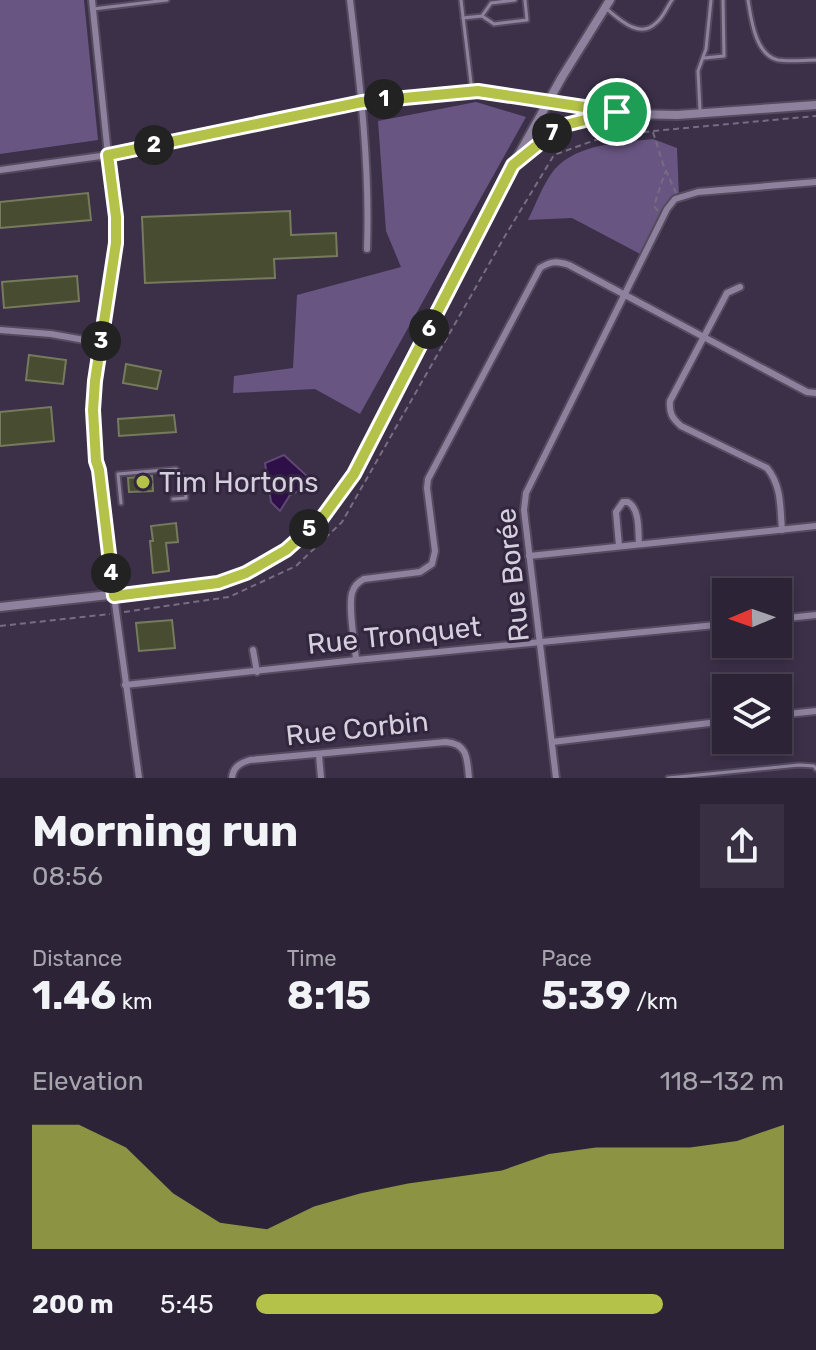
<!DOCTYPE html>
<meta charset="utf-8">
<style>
body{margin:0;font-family:Rubik,sans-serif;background:#383042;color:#f1f3f6;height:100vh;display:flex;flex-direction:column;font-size:30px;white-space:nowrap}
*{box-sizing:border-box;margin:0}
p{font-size:26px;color:#a6a4ad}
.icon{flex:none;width:44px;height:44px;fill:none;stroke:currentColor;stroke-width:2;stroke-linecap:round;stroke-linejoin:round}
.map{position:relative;height:778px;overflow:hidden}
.side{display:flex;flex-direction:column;background:#2c2436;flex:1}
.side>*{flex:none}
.needle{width:52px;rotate:268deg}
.fabs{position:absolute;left:712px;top:578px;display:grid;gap:16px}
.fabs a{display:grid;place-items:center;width:80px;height:80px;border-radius:0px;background:#2c2436;box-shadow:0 4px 12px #0003,0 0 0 2px #484151;font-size:40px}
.pin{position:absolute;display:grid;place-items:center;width:68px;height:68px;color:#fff;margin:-34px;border:4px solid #fff;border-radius:50%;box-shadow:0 2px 8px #0007}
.km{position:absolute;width:40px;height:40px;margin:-20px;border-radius:50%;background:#222;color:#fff;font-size:22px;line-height:40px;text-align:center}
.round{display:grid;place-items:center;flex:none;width:84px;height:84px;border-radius:0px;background:#383042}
.overview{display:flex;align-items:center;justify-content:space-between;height:136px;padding:0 32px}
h1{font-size:44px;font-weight:700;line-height:60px}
.figures{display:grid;grid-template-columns:repeat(3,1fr);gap:12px;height:136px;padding:8px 32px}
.figures div{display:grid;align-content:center}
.figures b{font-size:40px;font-weight:700}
.figures small{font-size:22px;font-weight:400}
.figures p{font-size:22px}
.chart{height:224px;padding:16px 32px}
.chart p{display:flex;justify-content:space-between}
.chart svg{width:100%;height:144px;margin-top:8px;fill:#b5c249;opacity:.7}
ul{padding:0 32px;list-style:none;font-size:26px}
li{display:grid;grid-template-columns:128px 96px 1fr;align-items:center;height:60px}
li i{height:20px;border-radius:10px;background:#b5c249}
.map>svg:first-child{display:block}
</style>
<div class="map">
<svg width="816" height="778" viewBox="0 0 816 778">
<rect width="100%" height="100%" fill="#3b3048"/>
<g fill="#695582">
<polygon points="0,0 84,0 98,140 0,154"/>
<polygon points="476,102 526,117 360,414 315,389 233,393 234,376 293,368 297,295 401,267 386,231 378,121"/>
<path d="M653,139L677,148L679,198L675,199L644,256L572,218L528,220C536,204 543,184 554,170C578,143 619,143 653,139Z"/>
</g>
<polygon fill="#2e0f48" stroke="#604875" stroke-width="2" points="284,455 307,476 305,488 290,495 280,511 271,502 265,463"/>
<g fill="#484c30" stroke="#777b5e" stroke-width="2">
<polygon points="88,193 91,220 0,228 0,202"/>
<polygon points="290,211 291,235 336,233 337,256 274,259 275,278 145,283 142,217"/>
<polygon points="77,276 79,301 4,308 2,282"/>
<polygon points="29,355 66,360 63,384 26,380"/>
<polygon points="126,364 161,371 157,389 123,383"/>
<polygon points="51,407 54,441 0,446 0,412"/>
<polygon points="174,415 176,432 119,436 118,419"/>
<polygon points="152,476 153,491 129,492 128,478"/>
<polygon points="176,523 178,542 166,543 169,571 153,573 150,541 153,541 151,526"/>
<polygon points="172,620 175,648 139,651 136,623"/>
</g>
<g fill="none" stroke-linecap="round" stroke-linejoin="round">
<g stroke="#544b5f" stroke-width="7">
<g id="service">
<polyline points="461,0 472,91"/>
<path d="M748,0C751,18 755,55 778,60C789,62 804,60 816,60"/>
<polyline points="93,9 167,0"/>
<path d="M608,10C620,20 640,39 656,23C663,18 667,7 672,0"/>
<polyline points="482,16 491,3 515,0"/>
<polyline points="463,18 482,16 494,24 527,20 525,0"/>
<polyline points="704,58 724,56 723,0"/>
<polyline points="700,110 698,71 706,49 711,0"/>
<polyline points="121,503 118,474 176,469 184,478 186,498 173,499"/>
<polyline points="668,778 799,765 814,766 816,769"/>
</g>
</g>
<g stroke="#544b5f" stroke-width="10">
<g id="minor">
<polyline points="92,0 108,155 116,217 116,243 95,381 93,410 96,461 99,470 114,596 139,778"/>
<path d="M350,0C360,83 370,165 367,249"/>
<polyline points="0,170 108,155 362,102 478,91 548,102"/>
<path d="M740,287L727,293L670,401C669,413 672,418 681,426L767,468C782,486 780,508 782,530"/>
<polyline points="0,330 51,334 101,343"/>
<path d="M619,546L616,512L623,502H628C640,509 638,531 639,544"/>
<polyline points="529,556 816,526"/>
<polyline points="778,619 816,615"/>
<polyline points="253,650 257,672"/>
<path d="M356,660C355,643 348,609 352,593C354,586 358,582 364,579L420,572L432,564L435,551L427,488L428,479L540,268C551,261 557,261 569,265L807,392L816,393"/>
<polyline points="125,685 356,660 726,624"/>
<polyline points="778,715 816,711"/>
<polyline points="552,742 726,721"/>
<polyline points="319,755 321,778"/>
<path d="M232,778C233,767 240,763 250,760L446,742C468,744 467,759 469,778"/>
<polyline points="556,778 524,510 526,493 667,209 675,199 698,192 816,182"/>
</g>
</g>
<g stroke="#544b5f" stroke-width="12">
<g id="tertiary">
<polyline points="548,102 631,114 677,115 816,105"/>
<polyline points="516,162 561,126 612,113"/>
<path d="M0,607L218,583C257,569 296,548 324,515C334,502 344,488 354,474L513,165L562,77L610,0"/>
</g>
</g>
<g stroke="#766d81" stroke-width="2" stroke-dasharray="6 4" stroke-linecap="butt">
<polyline points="653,132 663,164 676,193"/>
<polyline points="658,211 654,206 665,172"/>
<polyline points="124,612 229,597 296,566 342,522 505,236 554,155 601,138 653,131 816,116"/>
<polyline points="0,626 110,614"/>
</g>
<use href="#service" stroke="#8d819e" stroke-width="3"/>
<use href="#minor" stroke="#8d819e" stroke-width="6"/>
<use href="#tertiary" stroke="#8d819e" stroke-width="8"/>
</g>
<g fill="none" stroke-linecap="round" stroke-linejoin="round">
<g stroke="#fff" stroke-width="16">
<polygon id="route" points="478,91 617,112 561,126 513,165 354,474 322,518 286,550 246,573 218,583 114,596 99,470 96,461 93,410 95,381 116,243 116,217 108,155 362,102"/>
</g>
<use href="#route" stroke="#b5c249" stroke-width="10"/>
</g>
<circle fill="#b5c249" stroke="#31263e" stroke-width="3" cx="143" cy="482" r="8"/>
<g text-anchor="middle" stroke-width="6" stroke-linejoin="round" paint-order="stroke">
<g font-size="28" fill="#d4cedd" stroke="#31263e" text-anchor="start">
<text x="159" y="492">Tim Hortons</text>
</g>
<g font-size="28" fill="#d4cedd" stroke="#31263e">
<text transform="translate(512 575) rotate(-96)" y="10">Rue Borée</text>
<text transform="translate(394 635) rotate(-6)" y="10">Rue Tronquet</text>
<text transform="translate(357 728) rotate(-6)" y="10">Rue Corbin</text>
</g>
</g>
</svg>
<div class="fabs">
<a><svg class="needle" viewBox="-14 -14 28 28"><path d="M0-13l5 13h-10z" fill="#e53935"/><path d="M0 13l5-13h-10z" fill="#a6a4ad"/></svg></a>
<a><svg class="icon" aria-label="layers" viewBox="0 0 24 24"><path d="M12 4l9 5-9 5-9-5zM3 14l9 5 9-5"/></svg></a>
</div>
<div class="pin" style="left:617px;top:112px;background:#1e9e55"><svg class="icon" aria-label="arrive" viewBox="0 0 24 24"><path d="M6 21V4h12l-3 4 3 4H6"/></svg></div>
<b class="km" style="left:384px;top:99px">1</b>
<b class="km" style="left:154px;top:145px">2</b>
<b class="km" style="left:101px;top:341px">3</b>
<b class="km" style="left:111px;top:573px">4</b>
<b class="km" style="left:309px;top:529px">5</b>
<b class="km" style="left:429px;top:329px">6</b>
<b class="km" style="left:552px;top:133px">7</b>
</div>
<section class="side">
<div class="overview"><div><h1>Morning run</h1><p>08:56</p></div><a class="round"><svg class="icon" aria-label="share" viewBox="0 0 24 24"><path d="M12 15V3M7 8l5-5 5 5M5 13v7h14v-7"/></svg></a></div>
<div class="figures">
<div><p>Distance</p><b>1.46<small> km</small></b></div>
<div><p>Time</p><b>8:15</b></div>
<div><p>Pace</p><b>5:39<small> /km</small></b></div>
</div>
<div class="chart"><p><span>Elevation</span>118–132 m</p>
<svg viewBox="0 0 160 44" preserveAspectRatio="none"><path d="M0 44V6L10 6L20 13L30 27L40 36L50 38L60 31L70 27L80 24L90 22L100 20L110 15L120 13L130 13L140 13L150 11L160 6V44z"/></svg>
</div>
<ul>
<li><b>200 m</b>5:45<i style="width:77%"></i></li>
</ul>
</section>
